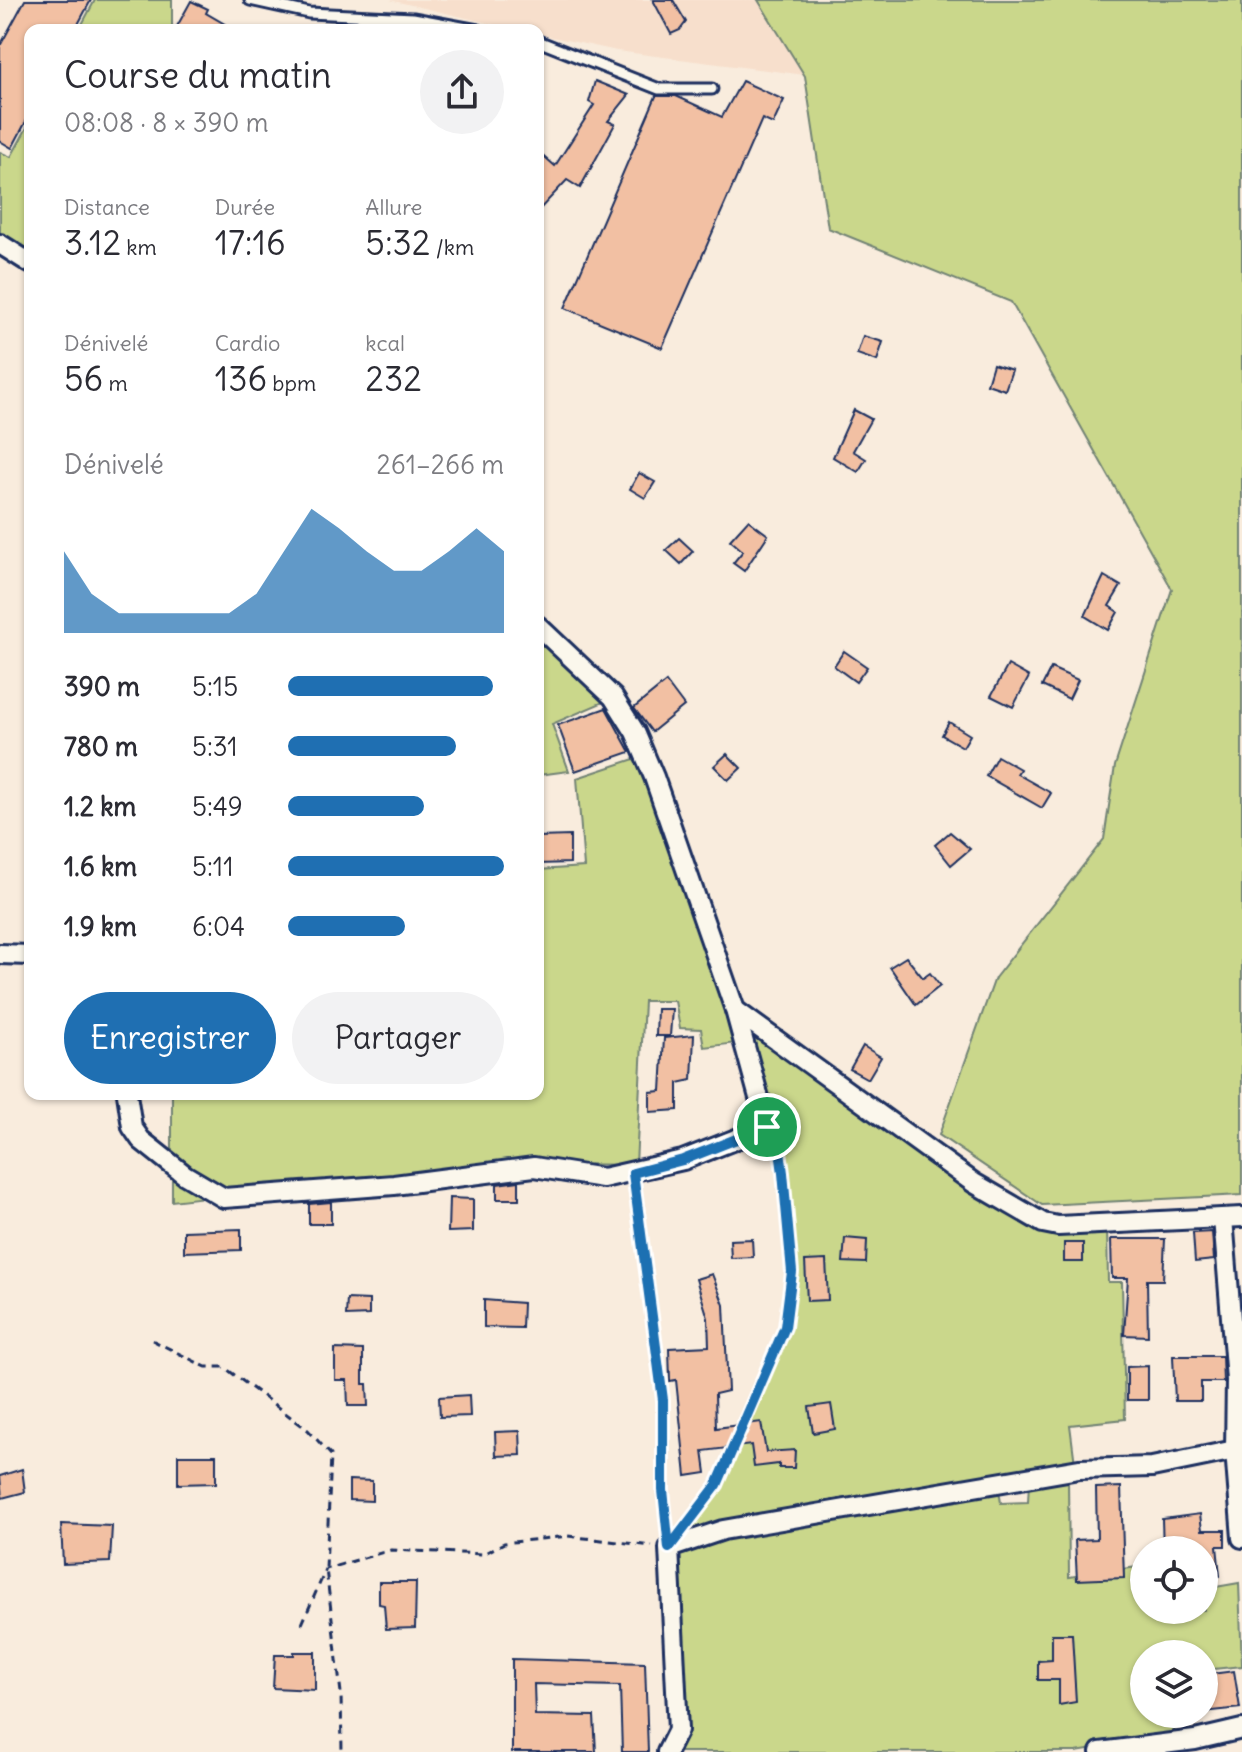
<!DOCTYPE html>
<html lang="fr">
<meta charset="utf-8">
<style>
body{margin:0;font-family:Delius,sans-serif;background:#f2f2f3;color:#2b2b33;height:100vh;display:flex;flex-direction:column;font-size:30px;white-space:nowrap}
*{box-sizing:border-box;margin:0}
p{font-size:26px;color:#7c7c81}
.icon{flex:none;width:44px;height:44px;fill:none;stroke:currentColor;stroke-width:2;stroke-linecap:round;stroke-linejoin:round}
.map{position:relative;flex:1;overflow:hidden}
.details{position:absolute;left:24px;top:24px;width:520px;height:1076px;display:flex;flex-direction:column;background:#fff;border-radius:16px;box-shadow:0 2px 6px #0004}
.details>*{flex:none}
.tools{position:absolute;left:1130px;top:1536px;display:grid;gap:16px}
.tools a{display:grid;place-items:center;width:88px;height:88px;border-radius:50%;background:#fff;box-shadow:0 2px 6px #0004;font-size:40px}
.pin{position:absolute;display:grid;place-items:center;width:68px;height:68px;color:#fff;margin:-34px;border:4px solid #fff;border-radius:50%;box-shadow:0 2px 8px #0007}
.round{display:grid;place-items:center;flex:none;width:84px;height:84px;border-radius:42px;background:#f2f2f3}
.summary{display:flex;align-items:center;justify-content:space-between;height:136px;padding:0 40px}
h1{font-size:36px;font-weight:600;line-height:60px}
.figures{display:grid;grid-template-columns:repeat(3,1fr);gap:12px;height:136px;padding:8px 40px}
.figures div{display:grid;align-content:center}
.figures b{font-size:34px;font-weight:600}
.figures small{font-size:22px;font-weight:400}
.figures p{font-size:22px}
.chart{height:224px;padding:16px 40px}
.chart p{display:flex;justify-content:space-between}
.chart svg{width:100%;height:144px;margin-top:8px;fill:#1f6fb2;opacity:.7}
.action{display:flex;gap:16px;margin-top:auto;padding:16px 40px}
.action a{flex:1;height:92px;border-radius:48px;background:#1f6fb2;color:#fff;font-size:32px;font-weight:600;line-height:92px;text-align:center}
.action a+a{background:#f2f2f3;color:#2b2b33}
ul{padding:0 40px;list-style:none;font-size:26px}
li{display:grid;grid-template-columns:128px 96px 1fr;align-items:center;height:60px}
li i{height:20px;border-radius:10px;background:#1f6fb2}
.map>svg:first-child{display:block}
</style>
<div class="map">
<svg width="1242" height="1752" viewBox="0 0 1242 1752">
<rect width="100%" height="100%" fill="#f9ecdd"/>
<filter id="ink" filterUnits="userSpaceOnUse"><feTurbulence type="fractalNoise" baseFrequency=".0125" numOctaves="2"/><feDisplacementMap in="SourceGraphic" scale="16" xChannelSelector="R" yChannelSelector="G"/><feConvolveMatrix kernelMatrix="1 2 1 2 8 2 1 2 1" color-interpolation-filters="sRGB"/></filter>
<g filter="url(#ink)">
<polygon fill="#f7dfcc" points="390,0 758,0 805,75 617,51 538,34 538,30 518,30"/>
<g fill="#cad78b" stroke="#728374" stroke-width="2">
<polygon points="95,0 172,0 172,30 79,30"/>
<polygon points="758,0 1242,0 1242,1195 1042,1205 939,1135 995,978 1104,839 1115,766 1172,589 1011,302 828,228 805,76"/>
<polygon points="30,122 30,260 0,244 0,152 11,157"/>
<polygon points="538,635 606,701 552,724 569,771 538,775"/>
<polygon points="637,758 737,1043 704,1047 701,1029 680,1028 675,1001 644,1001 636,1165 495,1163 172,1201 172,1094 538,1094 538,870 584,867 577,778"/>
<polygon points="737,1012 1041,1228 1107,1227 1108,1282 1122,1282 1125,1419 1070,1425 1075,1464 670,1547 718,1485 780,1349 794,1286 784,1151 770,1126"/>
<polygon points="1068,1477 1069,1577 1144,1566 1144,1610 1204,1610 1204,1589 1239,1583 1242,1666 1204,1670 1204,1654 1144,1654 1144,1714 1172,1714 1175,1736 1076,1752 674,1752 673,1551 726,1537 999,1490 1001,1503 1028,1502 1029,1482"/>
</g>
<g fill="#f2c0a3" stroke="#1b2f5e" stroke-width="2">
<polygon points="25,0 91,0 75,30 30,30 30,114 12,148 0,141 0,46"/>
<polygon points="653,0 673,0 686,22 680,30 671,34"/>
<polygon points="191,1 208,9 206,13 235,30 175,30"/>
<polygon points="595,81 629,95 608,121 615,124 580,188 567,180 538,211 538,151 555,166 594,105 589,102"/>
<polygon points="742,81 784,100 773,124 762,119 662,348 565,308 656,96 676,96 722,117"/>
<polygon points="863,336 883,342 877,361 857,354"/>
<polygon points="993,364 1012,370 1005,390 987,384"/>
<polygon points="854,410 871,419 853,451 866,459 858,472 833,457"/>
<polygon points="639,473 655,482 645,498 630,489"/>
<polygon points="748,520 768,535 744,571 733,563 743,551 730,540"/>
<polygon points="679,538 693,551 681,564 666,550"/>
<polygon points="1104,576 1121,586 1109,606 1118,612 1108,630 1085,616"/>
<polygon points="844,651 867,667 856,682 834,666"/>
<polygon points="1008,665 1029,677 1013,707 991,696"/>
<polygon points="1051,668 1078,680 1069,699 1042,686"/>
<polygon points="666,682 684,706 652,732 634,708"/>
<polygon points="606,708 630,752 575,771 558,725"/>
<polygon points="949,722 970,735 963,747 942,735"/>
<polygon points="727,754 741,768 728,780 714,766"/>
<polygon points="997,756 1020,769 1017,774 1051,793 1042,808 986,776"/>
<polygon points="950,832 970,849 951,865 935,845"/>
<polygon points="570,836 570,863 538,864 538,837"/>
<polygon points="906,957 923,978 930,973 940,986 916,1005 890,967"/>
<polygon points="657,1009 672,1009 670,1036 656,1036"/>
<polygon points="694,1035 692,1080 678,1083 678,1110 650,1112 650,1092 661,1091 664,1038"/>
<polygon points="863,1046 881,1057 868,1079 850,1069"/>
<polygon points="519,1181 519,1199 497,1199 497,1184"/>
<polygon points="449,1198 473,1199 473,1231 448,1232"/>
<polygon points="331,1202 331,1224 309,1224 309,1204"/>
<polygon points="241,1229 241,1250 184,1252 184,1231"/>
<polygon points="1212,1232 1214,1260 1195,1262 1193,1233"/>
<polygon points="845,1238 867,1240 866,1263 843,1262"/>
<polygon points="752,1239 753,1257 731,1258 730,1240"/>
<polygon points="1111,1239 1165,1239 1163,1280 1147,1280 1148,1336 1124,1335 1128,1278 1112,1278"/>
<rect x="1064" y="1243" width="19" height="19"/>
<polygon points="826,1260 828,1300 807,1301 805,1261"/>
<polygon points="712,1274 724,1305 728,1391 715,1394 716,1428 761,1422 766,1452 795,1450 794,1468 779,1468 779,1464 754,1467 751,1445 703,1451 706,1473 686,1476 676,1380 670,1381 669,1348 709,1346 708,1318 696,1279"/>
<polygon points="347,1299 369,1300 369,1315 346,1316"/>
<polygon points="484,1300 523,1303 522,1328 484,1327"/>
<polygon points="335,1349 363,1350 363,1384 367,1384 368,1406 348,1406 347,1380 335,1380"/>
<polygon points="1173,1356 1222,1356 1223,1382 1201,1382 1201,1401 1175,1401"/>
<polygon points="1148,1366 1148,1400 1127,1400 1127,1367"/>
<polygon points="469,1395 470,1416 440,1417 439,1397"/>
<polygon points="831,1404 835,1429 813,1433 809,1407"/>
<polygon points="520,1431 521,1455 496,1456 495,1432"/>
<polygon points="178,1455 216,1455 216,1483 178,1484"/>
<polygon points="22,1469 25,1492 2,1498 0,1476"/>
<polygon points="349,1480 372,1481 372,1501 349,1500"/>
<polygon points="1121,1487 1124,1578 1077,1580 1075,1540 1097,1539 1096,1488"/>
<polygon points="1200,1514 1202,1530 1225,1530 1225,1546 1217,1546 1220,1576 1204,1578 1204,1550 1163,1550 1162,1519"/>
<polygon points="61,1524 112,1526 110,1562 63,1564"/>
<polygon points="379,1582 416,1582 415,1628 386,1629 384,1605 379,1604"/>
<polygon points="1052,1634 1072,1634 1076,1702 1059,1705 1059,1680 1038,1680 1038,1661 1052,1660"/>
<polygon points="294,1652 315,1652 315,1690 273,1688 275,1655 294,1655"/>
<polygon points="512,1659 645,1663 648,1752 622,1752 620,1686 534,1684 535,1715 594,1716 596,1752 512,1752"/>
<polygon points="1234,1671 1240,1708 1204,1712 1204,1675"/>
</g>
<g fill="none" stroke-linecap="round" stroke-linejoin="round">
<g stroke="#1b2f5e" stroke-width="15">
<g id="lane">
<polyline points="250,0 309,13 413,18 478,30"/>
<polyline points="538,41 659,89 712,89"/>
</g>
</g>
<g stroke="#1b2f5e" stroke-width="24">
<g id="street">
<polyline points="0,244 30,263"/>
<polyline points="0,954 30,955"/>
<polyline points="735,1010 974,1183 1043,1223 1058,1226 1242,1217"/>
<polyline points="127,1094 132,1127 141,1140 185,1175 224,1198 394,1185 534,1167 603,1178 683,1160 767,1127 735,1010 654,777 635,732 613,697 538,626"/>
<polyline points="1223,1218 1236,1380 1235,1450 1242,1538"/>
<polyline points="667,1752 678,1730 669,1548 723,1530 1079,1469 1152,1467 1235,1450"/>
<polyline points="1100,1752 1195,1740 1242,1729"/>
</g>
</g>
<g stroke="#1b2f5e" stroke-width="3" stroke-dasharray="8 6" stroke-linecap="butt">
<polyline points="635,1186 663,1400 663,1490 667,1533"/>
<polyline points="152,1340 206,1367 224,1367 308,1430 331,1455 326,1569 341,1693 342,1752"/>
<polyline points="688,1523 717,1485 785,1327 792,1272 783,1173 775,1141"/>
<polyline points="302,1624 326,1569 391,1550 483,1554 504,1543 568,1536 652,1546"/>
</g>
<use href="#lane" stroke="#fbf7ec" stroke-width="9"/>
<use href="#street" stroke="#fbf7ec" stroke-width="18"/>
</g>
</g>
<g fill="none" stroke-linecap="round" stroke-linejoin="round" filter="url(#ink)">
<g stroke="#fff" stroke-width="16">
<polygon id="route" points="767,1127 780,1151 783,1173 792,1272 785,1327 717,1485 669,1548 663,1490 663,1400 633,1173 683,1160"/>
</g>
<use href="#route" stroke="#1f6fb2" stroke-width="10"/>
</g>
</svg>
<div class="tools">
<a><svg class="icon" aria-label="locate" viewBox="0 0 24 24"><circle cx="12" cy="12" r="6"/><path d="M12 2v4M12 18v4M2 12h4M18 12h4"/></svg></a>
<a><svg class="icon" aria-label="layers" viewBox="0 0 24 24"><path d="M12 4l9 5-9 5-9-5zM3 14l9 5 9-5"/></svg></a>
</div>
<div class="pin" style="left:767px;top:1127px;background:#1e9e55"><svg class="icon" aria-label="arrive" viewBox="0 0 24 24"><path d="M6 21V4h12l-3 4 3 4H6"/></svg></div>
<section class="details">
<div class="summary"><div><h1>Course du matin</h1><p>08:08 · 8 × 390 m</p></div><a class="round"><svg class="icon" aria-label="share" viewBox="0 0 24 24"><path d="M12 15V3M7 8l5-5 5 5M5 13v7h14v-7"/></svg></a></div>
<div class="figures">
<div><p>Distance</p><b>3.12<small> km</small></b></div>
<div><p>Durée</p><b>17:16</b></div>
<div><p>Allure</p><b>5:32<small> /km</small></b></div>
</div>
<div class="figures">
<div><p>Dénivelé</p><b>56<small> m</small></b></div>
<div><p>Cardio</p><b>136<small> bpm</small></b></div>
<div><p>kcal</p><b>232</b></div>
</div>
<div class="chart"><p><span>Dénivelé</span>261–266 m</p>
<svg viewBox="0 0 160 44" preserveAspectRatio="none"><path d="M0 44V19L10 32L20 38L30 38L40 38L50 38L60 38L70 32L80 19L90 6L100 12L110 19L120 25L130 25L140 19L150 12L160 19V44z"/></svg>
</div>
<ul>
<li><b>390 m</b>5:15<i style="width:95%"></i></li>
<li><b>780 m</b>5:31<i style="width:78%"></i></li>
<li><b>1.2 km</b>5:49<i style="width:63%"></i></li>
<li><b>1.6 km</b>5:11<i style="width:100%"></i></li>
<li><b>1.9 km</b>6:04<i style="width:54%"></i></li>
</ul>
<div class="action"><a>Enregistrer</a><a>Partager</a></div>
</section>
</div>
